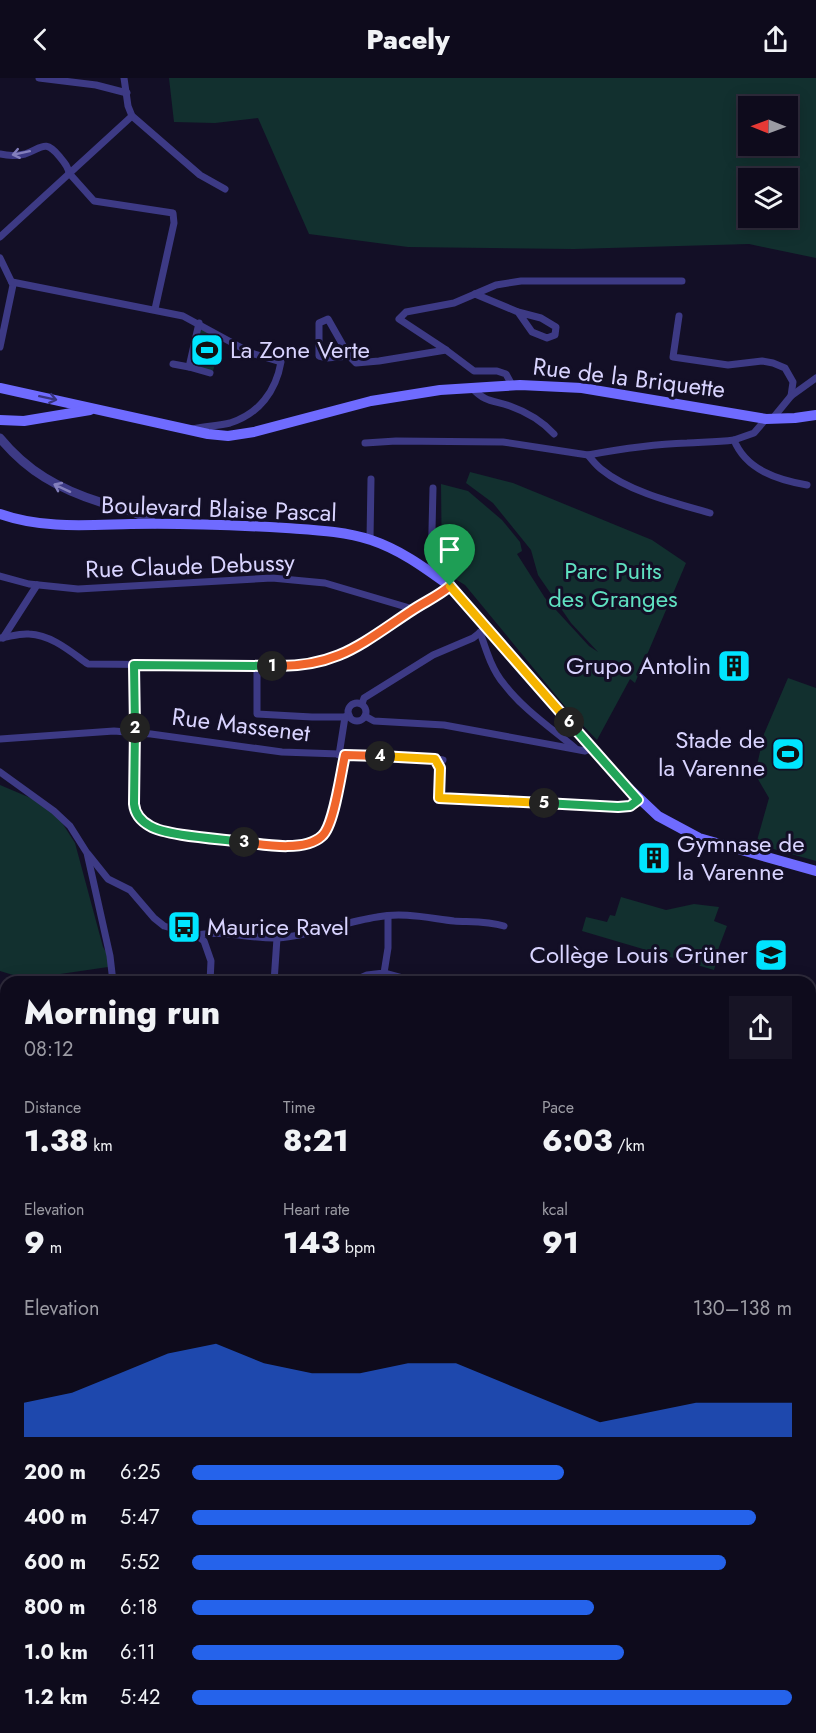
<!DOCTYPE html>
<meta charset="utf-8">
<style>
body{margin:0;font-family:Jost,sans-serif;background:#171425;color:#f1f3f6;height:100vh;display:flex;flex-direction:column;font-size:22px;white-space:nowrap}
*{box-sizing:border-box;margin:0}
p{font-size:20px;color:#9b9ba3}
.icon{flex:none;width:33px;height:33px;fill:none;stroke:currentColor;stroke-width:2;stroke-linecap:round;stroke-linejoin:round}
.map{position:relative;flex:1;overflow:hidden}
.panel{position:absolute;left:0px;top:898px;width:816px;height:758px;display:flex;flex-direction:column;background:#0e0b1c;border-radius:18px 18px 0 0;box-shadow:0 3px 15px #0003,0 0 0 2px #2e2b3b}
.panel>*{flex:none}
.needle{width:39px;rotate:271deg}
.tools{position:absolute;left:738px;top:18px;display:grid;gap:12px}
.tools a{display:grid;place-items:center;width:60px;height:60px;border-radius:0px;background:#0e0b1c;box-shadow:0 3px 15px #0003,0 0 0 2px #2e2b3b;font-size:30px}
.pin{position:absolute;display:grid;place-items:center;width:51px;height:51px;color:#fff;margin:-62px -26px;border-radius:50% 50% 50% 0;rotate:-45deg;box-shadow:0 0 6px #0007}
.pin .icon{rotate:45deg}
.km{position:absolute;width:30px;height:30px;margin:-15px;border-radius:50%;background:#222;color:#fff;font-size:16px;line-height:30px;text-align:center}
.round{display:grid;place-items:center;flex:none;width:63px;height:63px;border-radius:0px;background:#171425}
.overview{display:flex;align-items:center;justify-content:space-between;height:102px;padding:0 24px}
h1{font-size:33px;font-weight:800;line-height:45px}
.metrics{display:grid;grid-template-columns:repeat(3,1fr);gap:9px;height:102px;padding:6px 24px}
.metrics div{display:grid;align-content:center}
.metrics b{font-size:30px;font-weight:800}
.metrics small{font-size:16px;font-weight:400}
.metrics p{font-size:16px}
.chart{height:168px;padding:12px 24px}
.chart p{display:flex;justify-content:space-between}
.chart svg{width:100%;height:108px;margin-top:6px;fill:#2563eb;opacity:.7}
ul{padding:0 24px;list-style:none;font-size:20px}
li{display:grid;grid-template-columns:96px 72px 1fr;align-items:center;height:45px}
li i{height:15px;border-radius:8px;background:#2563eb}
header{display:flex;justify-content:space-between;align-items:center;height:78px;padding:0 24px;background:#0e0b1c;font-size:27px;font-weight:800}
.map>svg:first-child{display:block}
</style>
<header><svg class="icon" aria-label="back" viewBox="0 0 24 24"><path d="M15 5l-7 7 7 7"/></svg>Pacely<svg class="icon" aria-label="share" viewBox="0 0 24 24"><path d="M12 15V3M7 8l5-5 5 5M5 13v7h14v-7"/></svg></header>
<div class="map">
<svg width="816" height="1655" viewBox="0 0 816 1655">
<rect width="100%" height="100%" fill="#130f26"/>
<g fill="#12302f" fill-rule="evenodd">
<path d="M169,0H816V180L749,166L574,171L408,169L309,156L258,40L215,45L174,44ZM748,28H788V68H748ZM748,100H788V140H748Z"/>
<polygon points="204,251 221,264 213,293 210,295 191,287 201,252"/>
<polygon points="470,394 513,405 652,462 686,485 635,605 630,601 597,662 568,632 465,507 442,493 441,406 468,413 502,442 520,464 522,473 517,476 545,520 589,568 598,574 571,545 538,497 531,472 493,425 466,405"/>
<polygon points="788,600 816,610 816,783 756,766 769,720 755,696 764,656"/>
<polygon points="0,707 52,729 75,765 103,869 113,885 108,889 26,901 0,893"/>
<polygon points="621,819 666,832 694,826 719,829 714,843 727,848 716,877 718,878 714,892 582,853 586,839 607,844 610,837 615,838"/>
<polygon points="6,1069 6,1650 352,1650 343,1655 0,1655 0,1070"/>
<polygon points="810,1329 816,1330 816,1655 428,1655 424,1650 810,1650"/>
</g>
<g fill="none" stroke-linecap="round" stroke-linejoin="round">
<g stroke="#3d3a85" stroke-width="7">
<polyline points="39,0 96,7 127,15"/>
<polyline points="124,0 128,28 132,38 200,97 225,111"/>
<path d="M0,76C8,78 17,78 25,76C42,70 45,61 59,78C64,84 68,88 69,95L94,123L173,135L174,145L155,231"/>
<polyline points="0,159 132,38"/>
<polyline points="0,180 13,207 0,269"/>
<path d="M12,204L183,238L251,275L281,284C276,313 259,336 230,345C218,348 205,348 193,351"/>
<polyline points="475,216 518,234 541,240 556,249 555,257 547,260 532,254 518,234"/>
<polyline points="679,238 673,279 728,287 762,283 773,285 785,290 793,304 791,318 773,340"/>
<polyline points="199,245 189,289 210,295"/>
<polyline points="349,278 327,280 319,278 319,245 328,241 349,278 356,285 379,283 446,272"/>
<polyline points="173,286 189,289"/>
<polyline points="512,307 506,296 497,293 474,293 446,272 399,241 406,234 454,225 496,207 521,203 682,203"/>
<path d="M472,310C486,325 493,322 510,328C527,334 542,343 554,356"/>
<polyline points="791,318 816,300"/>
<path d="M766,341L754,355L734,362C746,392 778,402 807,407"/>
<polyline points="365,365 396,363 503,364 588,377"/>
<path d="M710,435C675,425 629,414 601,391C596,387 592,382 588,377C620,371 655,366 687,365C703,364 718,364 734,362"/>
<polyline points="370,461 371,401"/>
<polyline points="431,494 433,410"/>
<polyline points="0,498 29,506 78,511 272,500 325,505 413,531"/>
<path d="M480,554C486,572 492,592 504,606C523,631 551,650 575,670"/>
<path d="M0,560C9,559 20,555 29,556C52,557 71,574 88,586L305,588C346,579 376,555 411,533C424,524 437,519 450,508"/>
<polyline points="3,560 37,507"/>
<polyline points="134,587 134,726 135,734 142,742 151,749 167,754 264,767 289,768 308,766 322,759 329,749 345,677"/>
<polyline points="257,588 257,636 312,639 345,639 349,637"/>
<circle cx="357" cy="634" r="9"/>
<polyline points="362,626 364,620 433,577 473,560 482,553"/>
<polyline points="365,638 374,643 444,647 585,673 592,670"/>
<polyline points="0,661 114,653 151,656 282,674 425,679 443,682"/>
<polyline points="339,677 345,639"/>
<polyline points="435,681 440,690 439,720 618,729 630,728 638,721"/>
<polyline points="0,694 54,733 70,748 87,775 110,878 113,904"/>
<polyline points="88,776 108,801 130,812 154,840 164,848 196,857 204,863 211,883 210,904"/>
<path d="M196,857C223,852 251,861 278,860C311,858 344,844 377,839C403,834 428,840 454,843C470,844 488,843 504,848"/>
<polyline points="384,895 406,901 411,904"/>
<polyline points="274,904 277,860"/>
<polyline points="351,904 367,897 384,895 388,870 388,838"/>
<polyline points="810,1021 816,1022"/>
<polyline points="810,1078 816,1073"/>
<polyline points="810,1139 816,1144"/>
<polyline points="810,1216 816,1218"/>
<polyline points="810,1280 816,1284"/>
</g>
<path stroke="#3d3a85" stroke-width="9" d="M0,360C27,393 59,411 100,424C119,430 138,433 155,446"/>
<g stroke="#6f6bff" stroke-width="10">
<polyline points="0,310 208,356 228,358 254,354 371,323 440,312 520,307 582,310 766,341 795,340 816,337"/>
<polyline points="0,342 24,343 90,332"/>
<path d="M0,436C42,451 87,447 131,446C182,445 234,447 286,450C314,452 344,453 371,462C401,472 425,490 450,508L621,703L658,738L699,760L816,793"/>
</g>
</g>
<defs><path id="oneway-shaft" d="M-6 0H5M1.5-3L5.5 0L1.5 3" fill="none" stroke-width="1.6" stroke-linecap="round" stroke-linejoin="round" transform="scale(1.5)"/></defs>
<g stroke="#837fbc">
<use href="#oneway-shaft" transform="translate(21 75) rotate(168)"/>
<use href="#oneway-shaft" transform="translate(62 410) rotate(-155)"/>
</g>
<use stroke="#38347d" href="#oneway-shaft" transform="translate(48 320) rotate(12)"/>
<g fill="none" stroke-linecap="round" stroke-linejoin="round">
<g stroke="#fff" stroke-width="12">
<path id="split-1" d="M272,588C336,590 361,566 411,533C424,524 437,519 450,508"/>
</g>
<g stroke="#fff" stroke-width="12">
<polyline id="split-2" points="135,650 134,587 272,588"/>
</g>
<g stroke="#fff" stroke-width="12">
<path id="split-3" d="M135,650L134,726C135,736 141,743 150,748C166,758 223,761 244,764"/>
</g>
<g stroke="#fff" stroke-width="12">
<path id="split-4" d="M244,764C265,767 305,774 322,758C334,748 341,694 345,677L380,678"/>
</g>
<g stroke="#fff" stroke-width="12">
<polyline id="split-5" points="380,678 435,681 440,690 439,720 544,725"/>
</g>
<g stroke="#fff" stroke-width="12">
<polyline id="split-6" points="544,725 618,729 630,728 638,722 569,644"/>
</g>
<g stroke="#fff" stroke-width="12">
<polyline id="split-7" points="450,508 569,644"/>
</g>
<use href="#split-1" stroke="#f0652b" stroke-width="8"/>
<use href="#split-2" stroke="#22a559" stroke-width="8"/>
<use href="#split-3" stroke="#22a559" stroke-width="8"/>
<use href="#split-4" stroke="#f0652b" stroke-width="8"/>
<use href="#split-5" stroke="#f5b400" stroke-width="8"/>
<use href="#split-6" stroke="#22a559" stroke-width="8"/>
<use href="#split-7" stroke="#f5b400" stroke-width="8"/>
</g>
<defs>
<g id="stadium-square" transform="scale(1.725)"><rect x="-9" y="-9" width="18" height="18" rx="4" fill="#00e5ff" stroke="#130f26"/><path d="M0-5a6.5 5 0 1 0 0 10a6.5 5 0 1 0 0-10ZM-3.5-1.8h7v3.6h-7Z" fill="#111"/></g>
<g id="building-square" transform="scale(1.725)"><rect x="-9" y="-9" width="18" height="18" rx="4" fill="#00e5ff" stroke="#130f26"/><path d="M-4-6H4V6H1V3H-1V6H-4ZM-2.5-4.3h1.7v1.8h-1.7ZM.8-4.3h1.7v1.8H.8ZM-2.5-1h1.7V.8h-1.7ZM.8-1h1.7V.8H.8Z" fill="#111"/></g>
<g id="bus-square" transform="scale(1.725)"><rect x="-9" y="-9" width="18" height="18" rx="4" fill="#00e5ff" stroke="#130f26"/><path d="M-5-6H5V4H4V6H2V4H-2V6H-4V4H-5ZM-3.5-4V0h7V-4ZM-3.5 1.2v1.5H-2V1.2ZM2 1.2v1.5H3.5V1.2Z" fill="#111"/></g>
<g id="school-square" transform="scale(1.725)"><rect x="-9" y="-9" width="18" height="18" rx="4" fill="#00e5ff" stroke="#130f26"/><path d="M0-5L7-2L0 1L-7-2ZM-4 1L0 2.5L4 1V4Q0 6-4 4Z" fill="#111"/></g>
</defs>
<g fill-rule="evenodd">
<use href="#stadium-square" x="207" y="272"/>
<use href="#building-square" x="734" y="588"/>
<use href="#stadium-square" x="788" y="676"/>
<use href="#building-square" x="654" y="780"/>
<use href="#bus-square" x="184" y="849"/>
<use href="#school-square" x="771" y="877"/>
</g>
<g text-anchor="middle" stroke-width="6" stroke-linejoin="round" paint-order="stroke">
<g font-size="24" fill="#d9d4ff" stroke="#130f26" text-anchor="start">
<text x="230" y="280">La Zone Verte</text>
<text x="711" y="596" text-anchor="end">Grupo Antolin</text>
<text x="765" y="670" text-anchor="end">Stade de<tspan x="765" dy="28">la Varenne</tspan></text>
<text x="677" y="774">Gymnase de<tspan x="677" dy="28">la Varenne</tspan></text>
<text x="207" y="857">Maurice Ravel</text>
<text x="748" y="885" text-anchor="end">Collège Louis Grüner</text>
</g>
<g font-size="24" fill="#d9d4ff" stroke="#130f26">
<text transform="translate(629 300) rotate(7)" y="8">Rue de la Briquette</text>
<text transform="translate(219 431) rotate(2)" y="8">Boulevard Blaise Pascal</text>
<text transform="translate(190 488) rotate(-2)" y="8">Rue Claude Debussy</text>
<text transform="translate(241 647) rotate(7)" y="8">Rue Massenet</text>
</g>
<g font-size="24" fill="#5fe0c0" stroke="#130f26">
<text x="613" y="501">Parc Puits<tspan x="613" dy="28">des Granges</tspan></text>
</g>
</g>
</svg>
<div class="tools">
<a><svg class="needle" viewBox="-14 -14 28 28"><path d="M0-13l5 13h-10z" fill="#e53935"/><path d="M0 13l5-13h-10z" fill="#9b9ba3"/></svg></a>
<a><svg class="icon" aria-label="layers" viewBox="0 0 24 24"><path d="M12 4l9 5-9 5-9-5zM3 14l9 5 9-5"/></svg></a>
</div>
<div class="pin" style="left:450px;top:508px;background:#1e9e55"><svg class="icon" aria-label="arrive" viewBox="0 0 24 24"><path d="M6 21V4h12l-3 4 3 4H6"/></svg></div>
<b class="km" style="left:272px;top:588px">1</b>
<b class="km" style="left:135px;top:650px">2</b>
<b class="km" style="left:244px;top:764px">3</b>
<b class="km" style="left:380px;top:678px">4</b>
<b class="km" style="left:544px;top:725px">5</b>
<b class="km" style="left:569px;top:644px">6</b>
<section class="panel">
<div class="overview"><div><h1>Morning run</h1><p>08:12</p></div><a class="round"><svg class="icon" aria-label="share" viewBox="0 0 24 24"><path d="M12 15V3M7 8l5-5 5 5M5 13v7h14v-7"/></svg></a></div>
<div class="metrics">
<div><p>Distance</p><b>1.38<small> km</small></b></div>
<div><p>Time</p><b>8:21</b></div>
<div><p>Pace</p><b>6:03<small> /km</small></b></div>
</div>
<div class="metrics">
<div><p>Elevation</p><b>9<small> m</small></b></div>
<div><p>Heart rate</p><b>143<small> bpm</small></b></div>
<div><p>kcal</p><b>91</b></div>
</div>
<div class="chart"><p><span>Elevation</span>130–138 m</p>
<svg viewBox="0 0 160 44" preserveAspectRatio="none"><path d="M0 44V30L10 26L20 18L30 10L40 6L50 14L60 18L70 18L80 14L90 14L100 22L110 30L120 38L130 34L140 30L150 30L160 30V44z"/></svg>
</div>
<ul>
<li><b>200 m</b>6:25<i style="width:62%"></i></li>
<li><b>400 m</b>5:47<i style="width:94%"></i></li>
<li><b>600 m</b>5:52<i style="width:89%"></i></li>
<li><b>800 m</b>6:18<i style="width:67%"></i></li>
<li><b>1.0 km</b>6:11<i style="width:72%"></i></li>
<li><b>1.2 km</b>5:42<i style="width:100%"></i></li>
</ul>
</section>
</div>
